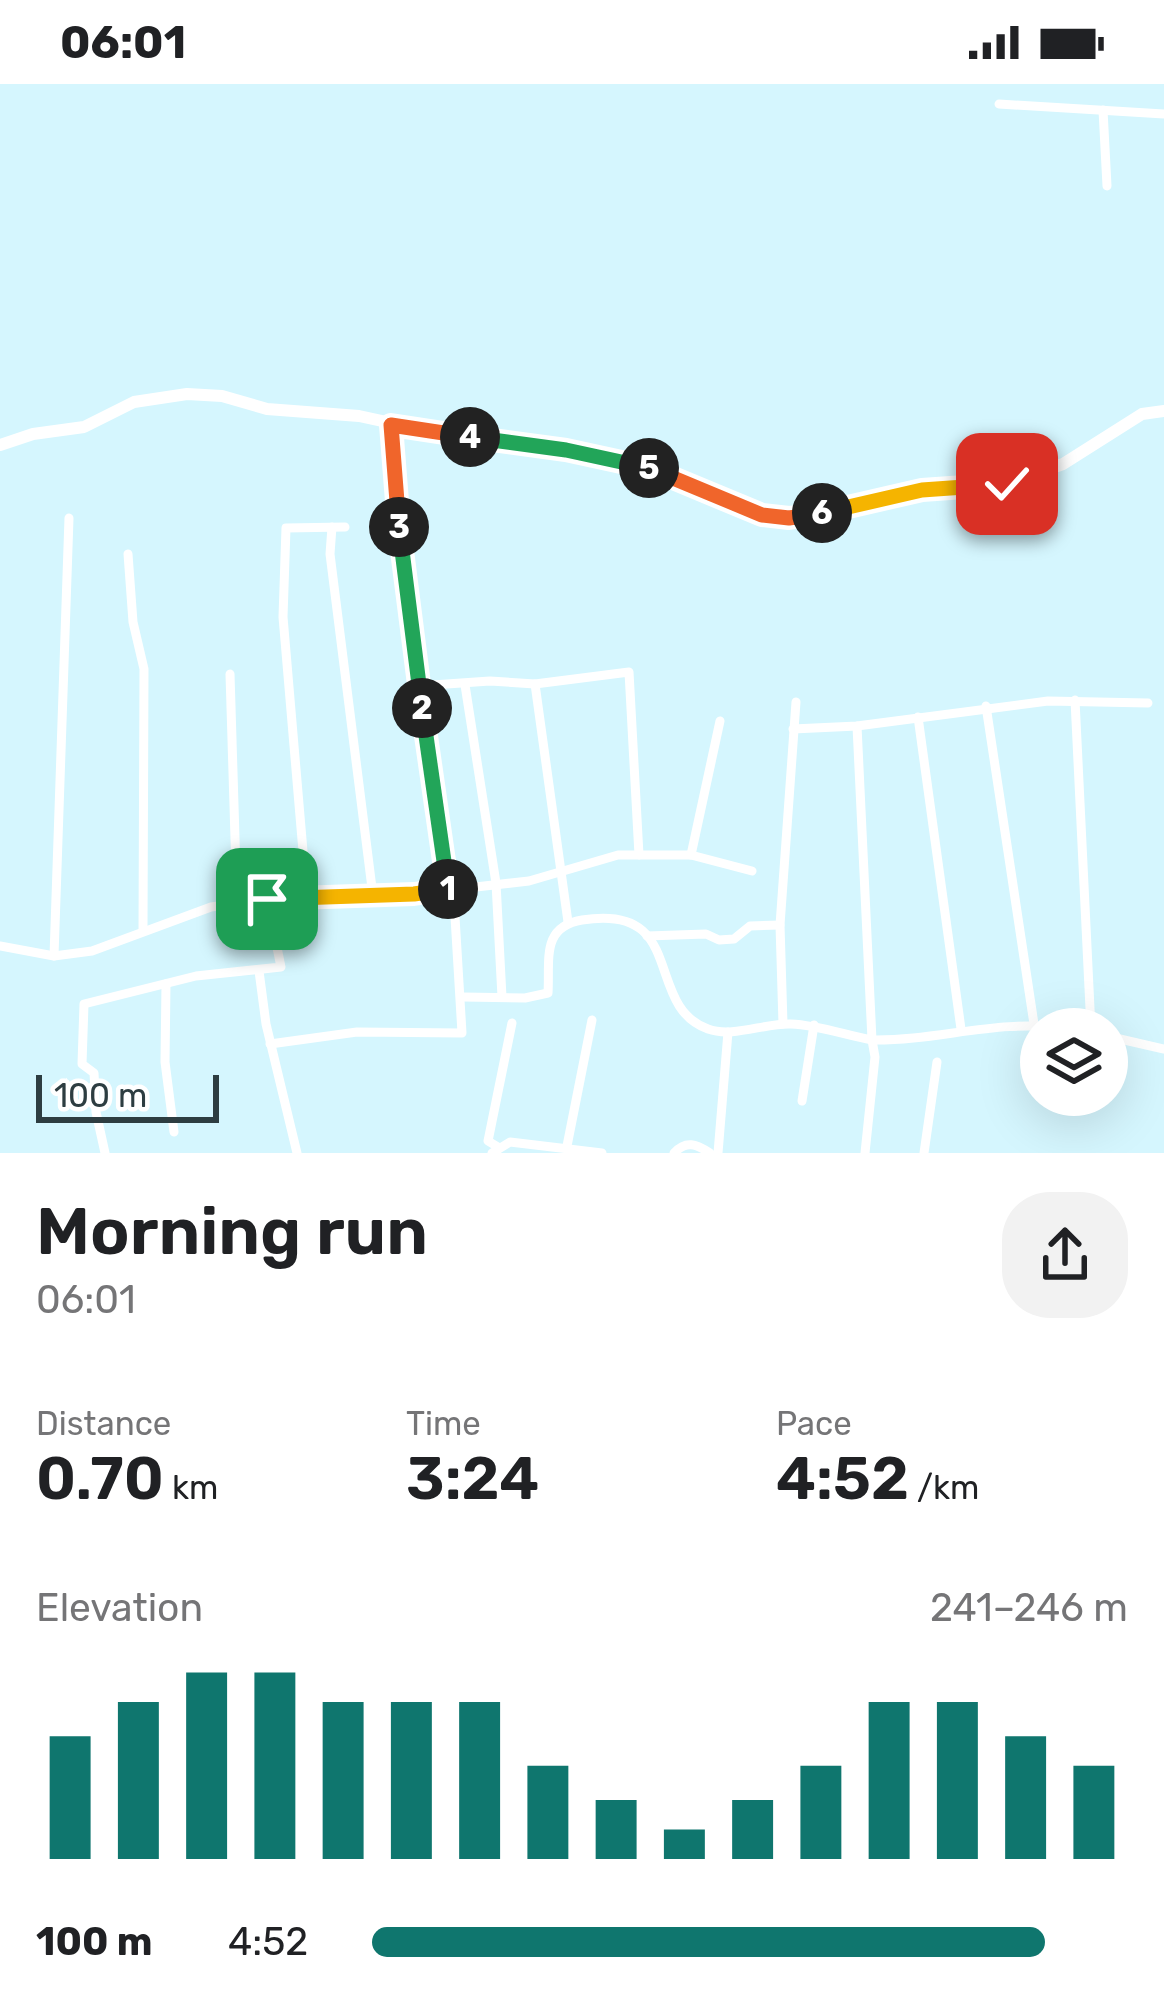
<!DOCTYPE html>
<meta charset="utf-8">
<style>
body{margin:0;font-family:Rubik,sans-serif;background:#f2f2f2;color:#202124;height:100vh;display:flex;flex-direction:column;font-size:45px;white-space:nowrap}
*{box-sizing:border-box;margin:0}
p{font-size:39px;color:#757577}
.icon{flex:none;width:66px;height:66px;fill:none;stroke:currentColor;stroke-width:2;stroke-linecap:round;stroke-linejoin:round}
.map{position:relative;height:1069px;overflow:hidden}
.side{display:flex;flex-direction:column;background:#fff;flex:1}
.side>*{flex:none}
.controls{position:absolute;left:1020px;top:924px;display:grid;gap:24px}
.controls a{display:grid;place-items:center;width:108px;height:108px;border-radius:50%;background:#fff;box-shadow:0 12px 48px #0002;font-size:60px}
.scale{position:absolute;left:36px;bottom:30px;width:183px;box-sizing:border-box;padding-left:12px;border:6px solid #2d3d41;border-top:0;font-size:33px;line-height:42px;white-space:nowrap;color:#2d3d41;-webkit-text-stroke:9px #fff;paint-order:stroke}
.pin{position:absolute;display:grid;place-items:center;width:102px;height:102px;color:#fff;margin:-51px;border-radius:24px;box-shadow:0 6px 18px #0006}
.km{position:absolute;width:60px;height:60px;margin:-30px;border-radius:50%;background:#222;color:#fff;font-size:33px;line-height:60px;text-align:center}
.round{display:grid;place-items:center;flex:none;width:126px;height:126px;border-radius:48px;background:#f2f2f2}
.head{display:flex;align-items:center;justify-content:space-between;height:204px;padding:0 36px}
h1{font-size:66px;font-weight:600;line-height:90px}
.metrics{display:grid;grid-template-columns:repeat(3,1fr);gap:18px;height:204px;padding:12px 36px}
.metrics div{display:grid;align-content:center}
.metrics b{font-size:60px;font-weight:600}
.metrics small{font-size:33px;font-weight:400}
.metrics p{font-size:33px}
.chart{height:336px;padding:24px 36px}
.chart p{display:flex;justify-content:space-between}
.chart svg{width:100%;height:216px;margin-top:12px;stroke:#0f766e;stroke-width:6}
ul{padding:0 36px;list-style:none;font-size:39px}
li{display:grid;grid-template-columns:192px 144px 1fr;align-items:center;height:90px}
li i{height:30px;border-radius:15px;background:#0f766e}
.status{display:flex;justify-content:space-between;align-items:center;height:84px;padding:0 60px;background:#fff;direction:ltr}
.status svg{height:33px;fill:currentColor}
.map>svg:first-child{display:block}
</style>
<div class="status"><b>06:01</b><svg viewBox="0 0 49 12"><path d="M0 12V9h3v3zM5 12V6h3v6zM10 12V3h3v9zM15 12V0h3v12zM26 1h20v11H26zM47 4h2v5h-2z"/></svg></div>
<div class="map">
<svg width="1164" height="1069" viewBox="0 0 1164 1069">
<rect width="100%" height="100%" fill="#d5f6fe"/>
<g fill="none" stroke-linecap="round" stroke-linejoin="round">
<g stroke="#fff" stroke-width="9">
<polyline points="999,20 1164,30"/>
<polyline points="1103,26 1107,102"/>
<polyline points="391,341 402,479 448,806"/>
<polyline points="332,443 330,470 373,812"/>
<polyline points="128,470 133,538 144,585 143,846"/>
<polyline points="230,590 237,820"/>
<polyline points="535,600 568,838"/>
<polyline points="465,601 496,799 502,913"/>
<polyline points="418,602 490,597 535,600 629,588 639,771"/>
<polyline points="1075,616 1091,945"/>
<polyline points="986,622 1034,940"/>
<polyline points="918,633 961,945"/>
<polyline points="793,645 857,642 1048,617 1148,619"/>
<polyline points="691,771 720,637"/>
<polyline points="307,814 283,533 286,444 345,443"/>
<polyline points="647,852 706,850 719,856 734,855 750,842 780,841"/>
<polyline points="0,862 54,872 92,867 211,823 267,815 414,810 529,797 618,771 691,771 752,787"/>
<polyline points="54,872 69,434"/>
<polyline points="259,887 266,940 297,1069"/>
<polyline points="166,900 165,978 174,1048"/>
<path d="M463,913L525,914L548,909C550,875 541,843 582,836C688,819 643,922 708,945C733,954 764,939 791,940C818,941 845,951 872,956L857,642"/>
<polyline points="783,940 780,841 796,618"/>
<polyline points="1107,952 1164,965"/>
<polyline points="270,960 357,948 462,949 455,833"/>
<polyline points="802,1017 814,941"/>
<polyline points="567,1062 592,936"/>
<polyline points="498,1063 488,1057 512,939"/>
<polyline points="105,1069 96,1028 94,989 82,980 84,920 196,892 281,883 267,815"/>
<polyline points="492,1069 510,1058 602,1069"/>
<path d="M674,1069C686,1056 696,1060 710,1069"/>
<polyline points="718,1069 728,948"/>
<path d="M865,1069L875,973L872,956C940,957 998,934 1068,945"/>
<polyline points="924,1069 937,978"/>
</g>
<polyline stroke="#fff" stroke-width="12" points="0,361 33,350 84,343 134,318 187,310 222,312 267,325 359,332 456,353 502,355 626,378 666,389 762,431 789,434 922,406 1007,400 1063,380 1142,330 1164,327"/>
</g>
<g fill="none" stroke-linecap="round" stroke-linejoin="round">
<g stroke="#fff" stroke-width="24">
<polyline id="split-1" points="267,815 414,810 448,805"/>
</g>
<g stroke="#fff" stroke-width="24">
<polyline id="split-2" points="422,624 448,805"/>
</g>
<g stroke="#fff" stroke-width="24">
<polyline id="split-3" points="399,443 422,624"/>
</g>
<g stroke="#fff" stroke-width="24">
<polyline id="split-4" points="399,443 391,341 470,353"/>
</g>
<g stroke="#fff" stroke-width="24">
<polyline id="split-5" points="470,353 566,366 649,384"/>
</g>
<g stroke="#fff" stroke-width="24">
<polyline id="split-6" points="649,384 762,431 789,434 822,429"/>
</g>
<g stroke="#fff" stroke-width="24">
<polyline id="split-7" points="822,429 922,406 1007,400"/>
</g>
<use href="#split-1" stroke="#f5b400" stroke-width="15"/>
<use href="#split-2" stroke="#22a559" stroke-width="15"/>
<use href="#split-3" stroke="#22a559" stroke-width="15"/>
<use href="#split-4" stroke="#f0652b" stroke-width="15"/>
<use href="#split-5" stroke="#22a559" stroke-width="15"/>
<use href="#split-6" stroke="#f0652b" stroke-width="15"/>
<use href="#split-7" stroke="#f5b400" stroke-width="15"/>
</g>
</svg>
<div class="controls">
<a><svg class="icon" aria-label="layers" viewBox="0 0 24 24"><path d="M12 4l9 5-9 5-9-5zM3 14l9 5 9-5"/></svg></a>
</div>
<div class="scale">100 m</div>
<div class="pin" style="left:267px;top:815px;background:#1e9e55"><svg class="icon" aria-label="arrive" viewBox="0 0 24 24"><path d="M6 21V4h12l-3 4 3 4H6"/></svg></div>
<div class="pin" style="left:1007px;top:400px;background:#d93025"><svg class="icon" aria-label="check" viewBox="0 0 24 24"><path d="M5 12l5 5 9-10"/></svg></div>
<b class="km" style="left:448px;top:805px">1</b>
<b class="km" style="left:422px;top:624px">2</b>
<b class="km" style="left:399px;top:443px">3</b>
<b class="km" style="left:470px;top:353px">4</b>
<b class="km" style="left:649px;top:384px">5</b>
<b class="km" style="left:822px;top:429px">6</b>
</div>
<section class="side">
<div class="head"><div><h1>Morning run</h1><p>06:01</p></div><a class="round"><svg class="icon" aria-label="share" viewBox="0 0 24 24"><path d="M12 15V3M7 8l5-5 5 5M5 13v7h14v-7"/></svg></a></div>
<div class="metrics">
<div><p>Distance</p><b>0.70<small> km</small></b></div>
<div><p>Time</p><b>3:24</b></div>
<div><p>Pace</p><b>4:52<small> /km</small></b></div>
</div>
<div class="chart"><p><span>Elevation</span>241–246 m</p>
<svg viewBox="0 0 160 44" preserveAspectRatio="none"><path d="M5 44V19M15 44V12M25 44V6M35 44V6M45 44V12M55 44V12M65 44V12M75 44V25M85 44V32M95 44V38M105 44V32M115 44V25M125 44V12M135 44V12M145 44V19M155 44V25"/></svg>
</div>
<ul>
<li><b>100 m</b>4:52<i style="width:89%"></i></li>
</ul>
</section>
